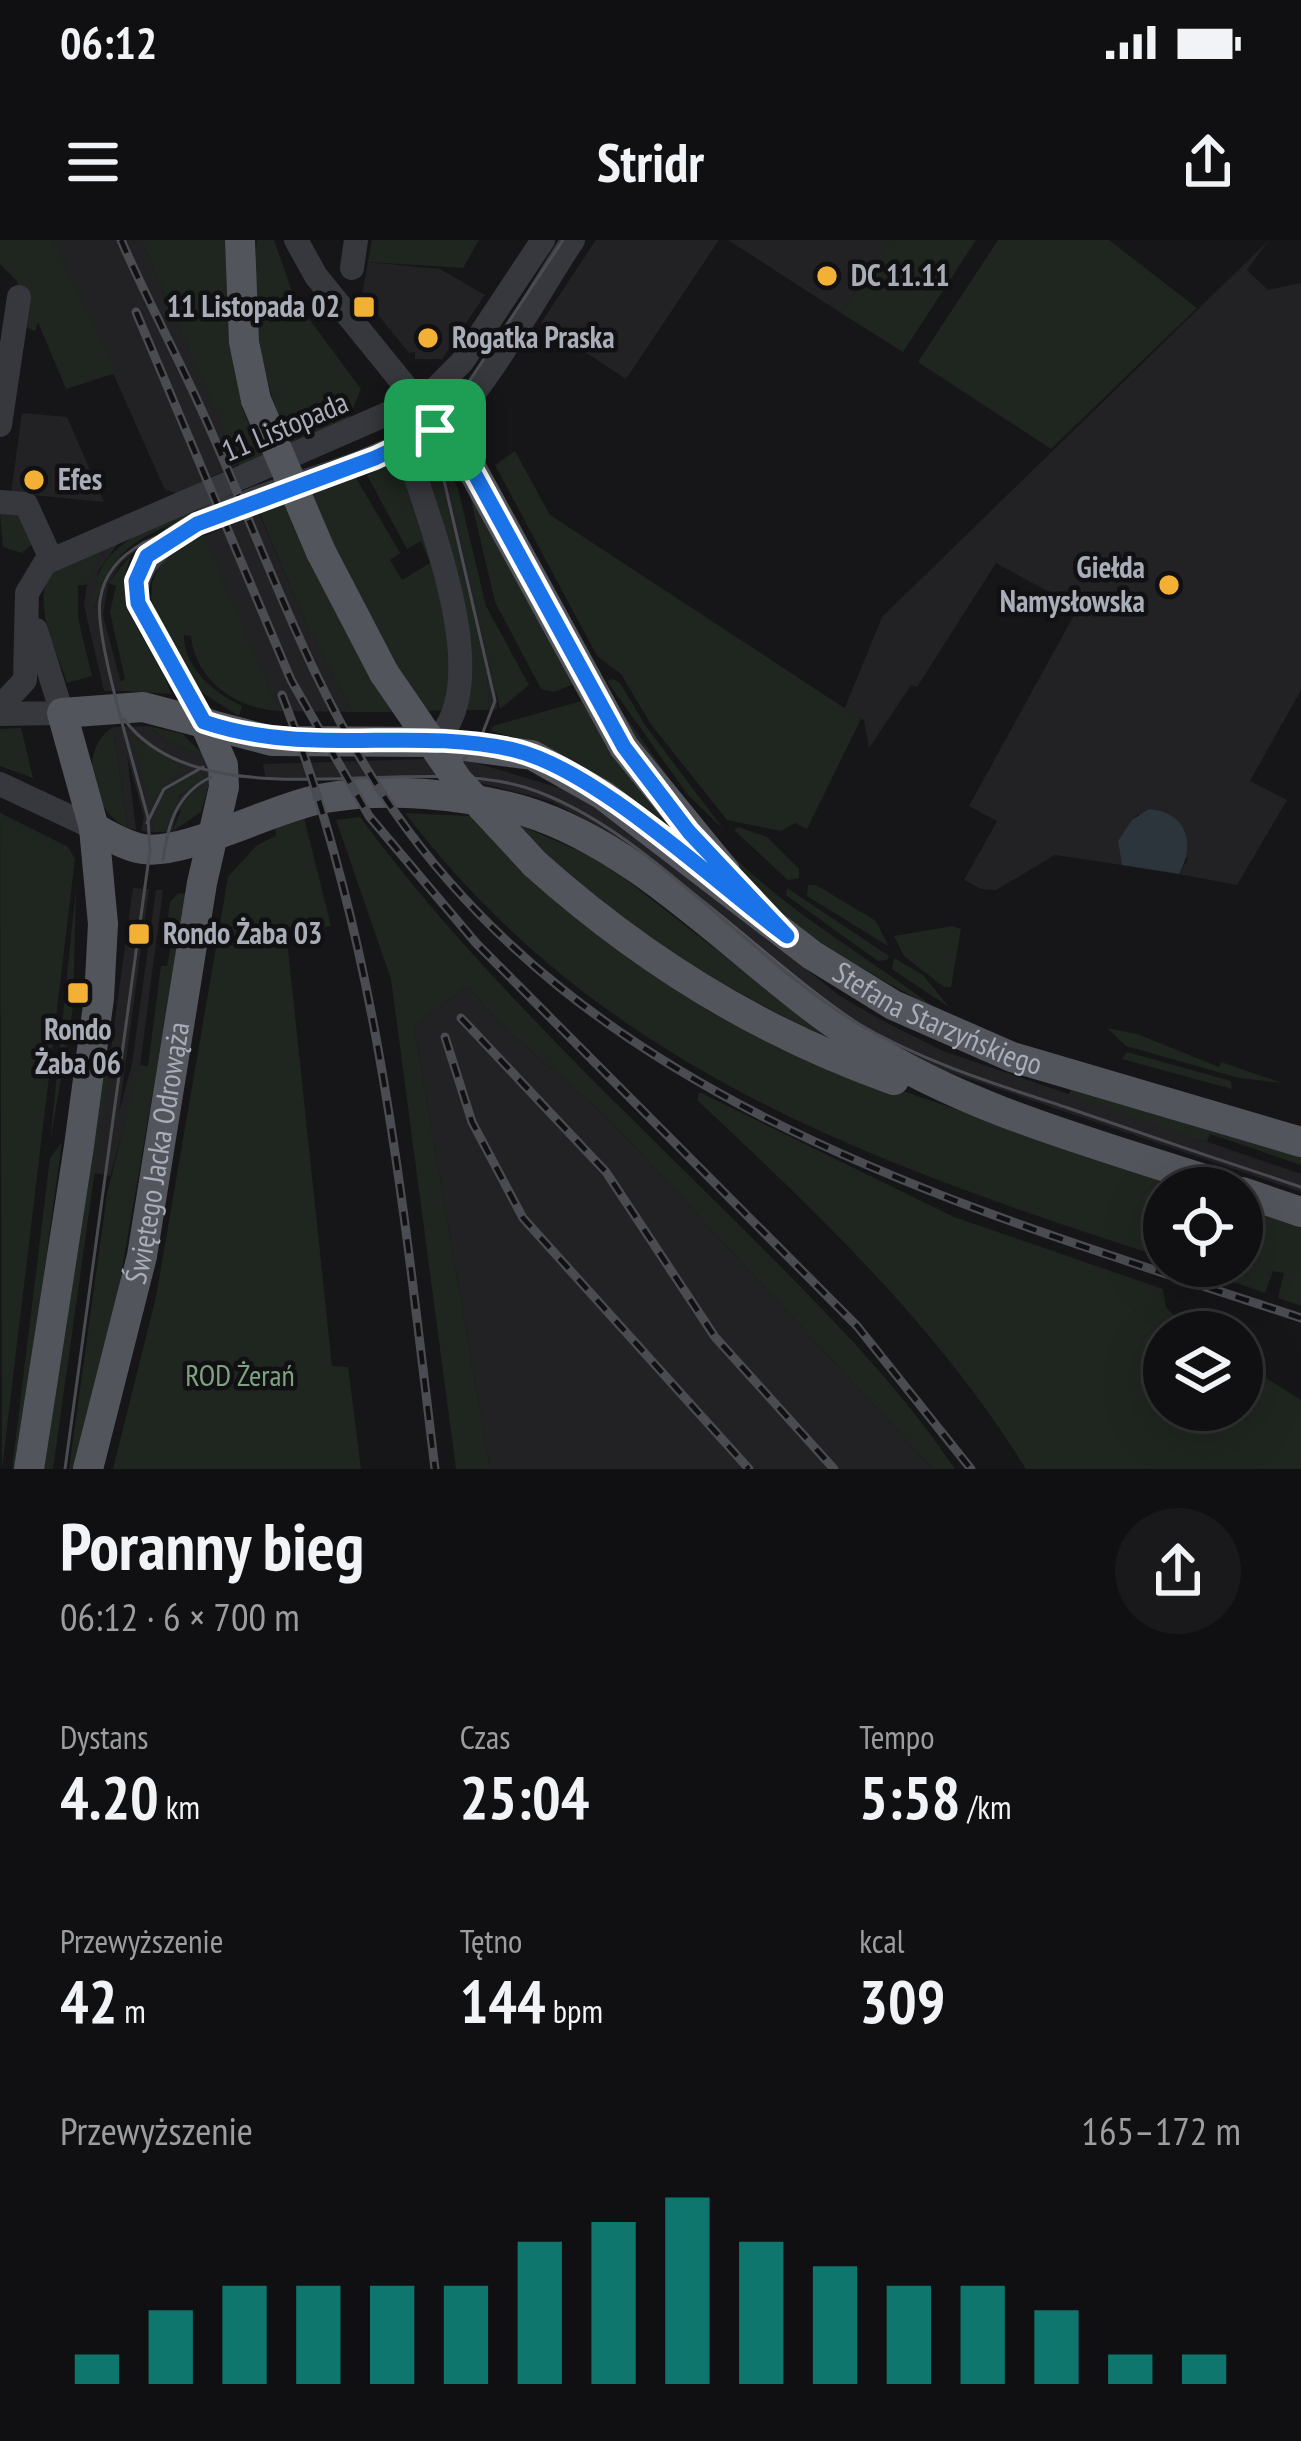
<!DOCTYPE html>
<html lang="pl">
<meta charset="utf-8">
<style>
body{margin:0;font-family:"PT Sans Narrow",sans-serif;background:#19191b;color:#f1f3f6;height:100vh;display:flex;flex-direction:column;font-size:45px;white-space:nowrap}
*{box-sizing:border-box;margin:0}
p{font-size:39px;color:#9c9d9f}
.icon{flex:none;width:66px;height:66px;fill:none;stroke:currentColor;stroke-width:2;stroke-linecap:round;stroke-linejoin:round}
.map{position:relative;height:1229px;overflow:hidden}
.side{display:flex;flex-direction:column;background:#101012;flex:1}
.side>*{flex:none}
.fabs{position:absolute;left:1143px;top:927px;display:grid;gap:24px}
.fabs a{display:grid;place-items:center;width:120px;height:120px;border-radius:50%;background:#101012;box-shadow:0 12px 48px #0002,0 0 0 3px #303032;font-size:60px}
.pin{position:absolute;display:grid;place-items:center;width:102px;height:102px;color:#fff;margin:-51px;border-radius:24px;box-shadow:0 6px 18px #0006}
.round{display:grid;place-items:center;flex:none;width:126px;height:126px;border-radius:63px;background:#19191b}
.overview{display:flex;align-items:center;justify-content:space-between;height:204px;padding:0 60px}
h1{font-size:66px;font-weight:700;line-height:90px}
.figures{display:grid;grid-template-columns:repeat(3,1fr);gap:18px;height:204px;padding:12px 60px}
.figures div{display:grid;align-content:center}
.figures b{font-size:60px;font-weight:700}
.figures small{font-size:33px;font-weight:400}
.figures p{font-size:33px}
.chart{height:336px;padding:24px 60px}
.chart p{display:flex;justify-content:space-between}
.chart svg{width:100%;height:216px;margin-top:12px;stroke:#0f766e;stroke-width:6}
.status{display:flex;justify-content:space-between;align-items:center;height:84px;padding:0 60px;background:#101012;direction:ltr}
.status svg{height:33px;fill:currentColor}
header{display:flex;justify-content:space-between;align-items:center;height:156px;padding:0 60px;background:#101012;font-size:54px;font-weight:700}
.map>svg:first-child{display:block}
</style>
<div class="status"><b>06:12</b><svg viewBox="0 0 49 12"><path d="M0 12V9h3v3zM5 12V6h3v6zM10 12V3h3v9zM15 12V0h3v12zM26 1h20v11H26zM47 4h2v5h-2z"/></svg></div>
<header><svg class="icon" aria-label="menu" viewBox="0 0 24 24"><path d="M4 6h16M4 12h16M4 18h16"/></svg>Stridr<svg class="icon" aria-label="share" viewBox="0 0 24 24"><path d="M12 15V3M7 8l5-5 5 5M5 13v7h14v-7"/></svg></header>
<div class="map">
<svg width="1301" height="1229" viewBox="0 0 1301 1229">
<rect width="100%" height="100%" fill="#161618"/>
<g fill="#222225">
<polygon points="54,0 141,0 239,224 176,253 165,250"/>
<polygon points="596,0 719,0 626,139 541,83"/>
<polygon points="728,0 890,0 841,73"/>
<polygon points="1269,0 1247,30 1268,50 1301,43 1301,450 1250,541 1287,560 1237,645 1179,634 1188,619 1138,574 1118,601 1122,625 1055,615 996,650 981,649 964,640 997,581 969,566 1078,368 996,323 917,447 911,445 869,508 864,480 844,470 882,377"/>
<polygon points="368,22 440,29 485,55 442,119 415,119 415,112 409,113 362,55"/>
<polygon points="22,173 67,177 104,262 11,253"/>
<polygon points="437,201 443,206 495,434 497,469 489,470 487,433 439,239"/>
<polygon points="259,273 306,384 352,472 279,471 204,296"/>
<polygon points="159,292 122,322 108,343 103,375 123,451 104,451 84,365 88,336 103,308 120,301 98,331 93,371 112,322"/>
<polygon points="148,486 168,502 205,517 209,529 210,541 177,573 172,592 164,592 174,562 205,534 183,538 161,560 154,592 141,591 144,577 127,515 136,590 128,588 113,487"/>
<polygon points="460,518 576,553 649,604 840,756 885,782 943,811 1301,934 1301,952 934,827 829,769 596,586 551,561 461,538 266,540 263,524"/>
<polygon points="133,648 149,649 119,872 132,824 156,650 163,650 139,833 110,936 94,933"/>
<polygon points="467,746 504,787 607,877 933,1229 490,1229 414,787"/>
</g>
<g fill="#1e261f">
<polygon points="0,0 54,0 116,133 66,149 38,82 35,91 28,88 17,41 0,24"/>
<polygon points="141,0 230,0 242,168 263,215 240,227"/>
<path d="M257,0H274L295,60L361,149L349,178L289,204C261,137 250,72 257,0Z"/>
<polygon points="372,0 479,0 463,28 368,22"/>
<polygon points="890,0 976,0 903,112 841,73"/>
<polygon points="998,0 1109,0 1197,68 1051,209 918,122"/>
<polygon points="432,204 487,433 489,470 466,470 417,211"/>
<polygon points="515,211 550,275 861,479 807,589 795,583 781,591 727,580 650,483 621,434 597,416 495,225"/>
<path d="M401,216C424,296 463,386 445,470L425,471L374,391L309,251L355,236L400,313L390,320L402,340L430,323L421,301L407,309L367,235Z"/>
<polygon points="444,222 458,249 486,366 529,445 500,469"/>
<polygon points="470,256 576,443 554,452 541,449 495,362"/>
<polygon points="282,260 392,472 352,472 306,384 258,269"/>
<path d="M193,269L195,274C131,302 116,305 93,371C89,306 144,292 193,269Z"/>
<polygon points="15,271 37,300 22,313 3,307 0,274"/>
<path d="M203,292L279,471C234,469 195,438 191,396L184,395C183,427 214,453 242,466L239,476L196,449L151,366L152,343L163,317Z"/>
<path d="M103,308L86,345H78V378L92,436L67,443C59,415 29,359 52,333C63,321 88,315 103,308Z"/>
<path d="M132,314C105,373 159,403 171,454L123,451L119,442L125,439L110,372L116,346L108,343Z"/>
<polygon points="613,439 620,443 645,485 724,590 688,555 607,441"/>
<path d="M608,454C650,506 683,566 731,614C793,676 867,716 936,769C843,720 742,660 681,572C655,534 632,493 608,454Z"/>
<polygon points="585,460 695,613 532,503 491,491 493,486"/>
<polygon points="148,486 183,494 205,517 168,502"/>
<path d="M113,487L128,588C92,572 76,510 113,487Z"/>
<polygon points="21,488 33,538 0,526 0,489"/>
<polygon points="132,496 185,529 166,542 150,565"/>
<path d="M197,532L206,536L179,556L164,592H154C151,563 171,543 197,532Z"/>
<polygon points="210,541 201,572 172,592 185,560"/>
<polygon points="0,573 68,607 75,619 2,1229"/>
<path d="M405,573L471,576L523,632L891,847L1186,948H1164V1018C871,923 599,828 405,573Z"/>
<path d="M360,577C470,726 607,853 738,984C816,1062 893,1137 955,1229H933L607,877L504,787L467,746L414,787L490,1229H456L391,739L336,580Z"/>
<polygon points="304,578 331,686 286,690 332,1126 348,1127 361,1229 113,1229 156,1057 228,637 257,605 276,596 275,586"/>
<path d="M515,583L602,621L835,802C713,743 609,682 515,583Z"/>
<polygon points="738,587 767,597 799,629 799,638 788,640 734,590"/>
<polygon points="808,645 816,645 876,681 888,706 807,656"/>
<polygon points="76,648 73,767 50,903"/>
<polygon points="787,648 889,716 887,720 878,721 786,655"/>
<polygon points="179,653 187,654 109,1105 78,1229 69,1229 107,954 139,825 148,826 161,726 167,726 171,706 164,704 170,662"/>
<polygon points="953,686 961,689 951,747 944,747 904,716 894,696"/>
<polygon points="894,718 923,735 949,767 892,729"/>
<polygon points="1107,788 1137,794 1219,827 1221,822 1282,843 1239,838 1126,806"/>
<polygon points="1127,812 1231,841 1232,849 1122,819"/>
<polygon points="102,822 110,823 53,1229 39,1229"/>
<polygon points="1070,850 1301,916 1301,925 1210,894 1207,902 1069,855"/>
<path d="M699,852L954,977L1163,1049L1166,1067L1190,1092H1164V1170H1242V1101L1244,1124L1301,1160V1229H1026C938,1087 818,973 697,860Z"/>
<polygon points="62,902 17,1229 12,1229 50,918"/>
<polygon points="1242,967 1301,987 1301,1066 1278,1058 1284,1033 1273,1031 1265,1053 1188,1026 1242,1026"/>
</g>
<path fill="#2c353c" d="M1149,569C1187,572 1196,604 1179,634L1122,625L1118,601L1132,580Z"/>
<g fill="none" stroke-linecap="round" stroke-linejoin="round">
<g stroke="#37383d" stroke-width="24">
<polyline points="296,0 316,36 427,173"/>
<polyline points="352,28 356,0"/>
<polyline points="0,185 19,57"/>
<path d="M405,204C426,275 499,445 434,502"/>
<polyline points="0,262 26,264 51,319"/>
<polyline points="0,467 25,440 27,353 45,323 428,156 462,122 543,0"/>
<polyline points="0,474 62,473 36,390"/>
<path d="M204,482L138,363C116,267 387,234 447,183C489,145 539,51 573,0"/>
<polyline points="0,544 94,588"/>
</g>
<g stroke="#53555c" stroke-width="30">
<polyline points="240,0 244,102 256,160"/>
<polyline points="443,186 460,207 624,507 725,631"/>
<polyline points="321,312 384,433"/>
<path d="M94,588C110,596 125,606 143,609C185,616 276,566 325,558C387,547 464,554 524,571C649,609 750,731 860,801C971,873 1106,906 1231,948"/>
<path d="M535,624C640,718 760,793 894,840"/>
<polyline points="1242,952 1301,972"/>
<path id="s1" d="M29,1229L79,906L99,758L103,684L94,588L62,473L143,467L272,501L434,502L532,515L603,555L812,715L893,765L1012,817L1301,902"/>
<path id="s2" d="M88,1229L142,1016L202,643L224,547L223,525L204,482"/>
</g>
<g stroke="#4a4c52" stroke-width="3">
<path d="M124,479C201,584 410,512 524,547C644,584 748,718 857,783C923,822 995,844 1068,868C1146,895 1223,921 1301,947"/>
<polyline points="437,532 457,526 478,505 495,461 440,223 443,186 456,161"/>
<polyline points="147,583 164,549 203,527"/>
<path d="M163,620C168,584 176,554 211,537"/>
<path d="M65,1229L150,610L148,578C137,533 94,398 100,360C104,333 120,316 143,303L413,189L462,152L563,0"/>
</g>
<g stroke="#4a4c52" stroke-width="9">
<g id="rail">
<path d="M121,0C151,69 188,135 217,205C271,329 316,458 394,571C602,870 974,970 1301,1078"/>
<polyline points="136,72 291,440 369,576 476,703 857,1086 971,1229"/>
<path d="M282,455C379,703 403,966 435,1229"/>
<polyline points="461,778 606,932 715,1097 834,1229"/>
<polyline points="445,797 472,882 523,978 749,1229"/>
</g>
</g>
<use href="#rail" stroke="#111113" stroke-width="4.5" stroke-dasharray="14" stroke-linecap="butt"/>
<g stroke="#53555c" stroke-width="30">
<polyline points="256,160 321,312"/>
<polyline points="384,433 458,541 535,624"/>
</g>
</g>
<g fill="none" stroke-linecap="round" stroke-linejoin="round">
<g stroke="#fff" stroke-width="24">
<path id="route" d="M443,186L460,207L624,507L689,592L787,696C715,643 598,530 514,510C410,486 311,518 204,482L138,363L136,341L147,316L197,284L375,218Z"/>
</g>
<use href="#route" stroke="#1a73e8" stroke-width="15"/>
</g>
<g fill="#f2b134" stroke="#111113" stroke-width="4.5">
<circle cx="827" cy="36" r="12"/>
<rect x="352" y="55" width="24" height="24" rx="6"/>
<circle cx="428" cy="98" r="12"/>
<circle cx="34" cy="240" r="12"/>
<circle cx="1169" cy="345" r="12"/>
<rect x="127" y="682" width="24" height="24" rx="6"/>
<rect x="66" y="741" width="24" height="24" rx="6"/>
</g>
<g text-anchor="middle" stroke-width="9" stroke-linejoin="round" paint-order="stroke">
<g font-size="30" font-weight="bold" fill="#a8adb8" stroke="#111113" text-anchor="start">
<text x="851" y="46">DC 11.11</text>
<text x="340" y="77" text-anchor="end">11 Listopada 02</text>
<text x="452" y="108">Rogatka Praska</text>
<text x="58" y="250">Efes</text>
<text x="1145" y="338" text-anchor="end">Giełda<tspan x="1145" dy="34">Namysłowska</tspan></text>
<text x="163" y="704">Rondo Żaba 03</text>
<text x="78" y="800" text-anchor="middle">Rondo<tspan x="78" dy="34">Żaba 06</tspan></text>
</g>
<g font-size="30" fill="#a8adb8" stroke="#111113">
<text transform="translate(285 187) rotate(-23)" y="10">11 Listopada</text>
<text dy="10" stroke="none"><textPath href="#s1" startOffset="1728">Stefana Starzyńskiego</textPath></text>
<text dy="10" stroke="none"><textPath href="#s2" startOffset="324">Świętego Jacka Odrowąża</textPath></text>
</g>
<g font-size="30" fill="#7fa381" stroke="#111113">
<text x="240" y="1146">ROD Żerań</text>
</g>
</g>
</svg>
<div class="fabs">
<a><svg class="icon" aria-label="locate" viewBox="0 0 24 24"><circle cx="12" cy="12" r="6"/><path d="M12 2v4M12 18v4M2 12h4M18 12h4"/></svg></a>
<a><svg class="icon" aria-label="layers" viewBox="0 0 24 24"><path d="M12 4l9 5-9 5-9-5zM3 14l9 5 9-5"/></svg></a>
</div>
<div class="pin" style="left:435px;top:190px;background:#1e9e55"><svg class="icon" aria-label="arrive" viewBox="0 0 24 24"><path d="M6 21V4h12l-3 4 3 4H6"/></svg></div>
</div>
<section class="side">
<div class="overview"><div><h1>Poranny bieg</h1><p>06:12 · 6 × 700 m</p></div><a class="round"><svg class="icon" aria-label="share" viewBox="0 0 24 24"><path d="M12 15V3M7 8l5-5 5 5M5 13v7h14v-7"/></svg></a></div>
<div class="figures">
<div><p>Dystans</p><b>4.20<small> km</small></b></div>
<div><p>Czas</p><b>25:04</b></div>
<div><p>Tempo</p><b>5:58<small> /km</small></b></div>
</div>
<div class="figures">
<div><p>Przewyższenie</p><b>42<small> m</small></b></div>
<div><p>Tętno</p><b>144<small> bpm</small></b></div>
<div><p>kcal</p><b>309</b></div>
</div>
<div class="chart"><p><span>Przewyższenie</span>165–172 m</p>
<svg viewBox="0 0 160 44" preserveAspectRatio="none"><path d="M5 44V38M15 44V29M25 44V24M35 44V24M45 44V24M55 44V24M65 44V15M75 44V11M85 44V6M95 44V15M105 44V20M115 44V24M125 44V24M135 44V29M145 44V38M155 44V38"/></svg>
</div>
</section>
